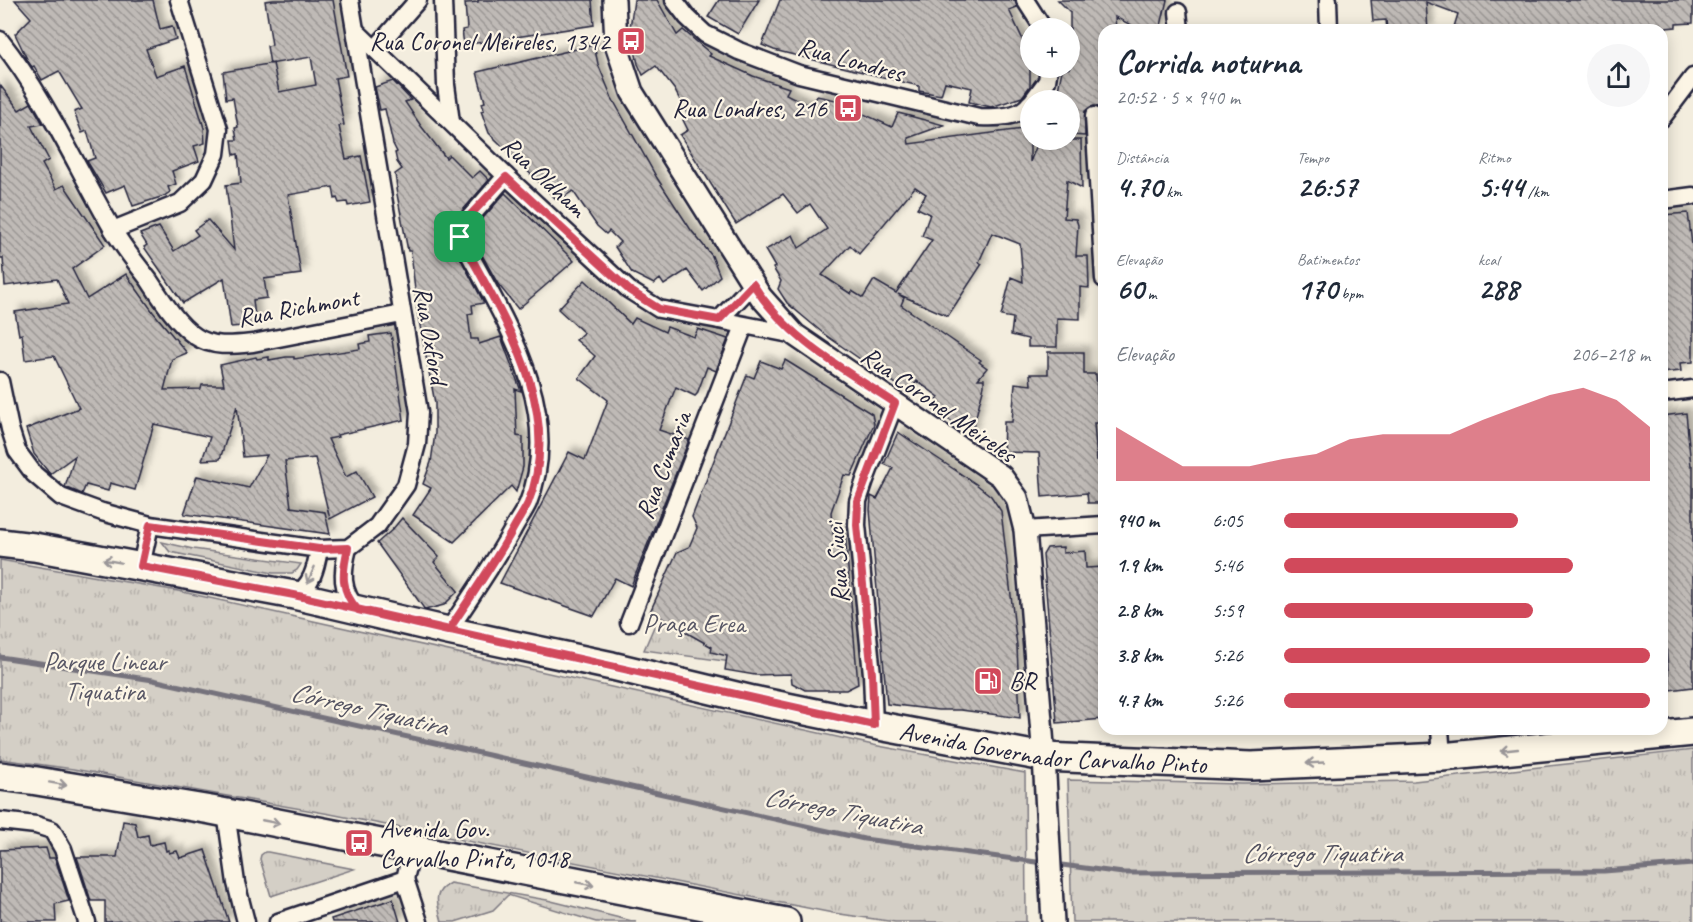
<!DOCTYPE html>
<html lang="pt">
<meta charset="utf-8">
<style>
body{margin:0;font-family:Caveat,sans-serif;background:#f6f6f7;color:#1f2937;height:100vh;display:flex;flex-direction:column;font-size:22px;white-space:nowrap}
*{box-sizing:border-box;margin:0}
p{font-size:20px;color:#747a83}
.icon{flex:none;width:33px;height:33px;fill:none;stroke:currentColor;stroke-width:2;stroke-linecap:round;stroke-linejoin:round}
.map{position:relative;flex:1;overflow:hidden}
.drawer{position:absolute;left:1098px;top:24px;width:570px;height:711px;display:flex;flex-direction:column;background:#fff;border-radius:18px;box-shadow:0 3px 15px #0003}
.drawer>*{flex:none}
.buttons{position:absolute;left:1020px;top:18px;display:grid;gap:12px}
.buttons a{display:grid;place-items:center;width:60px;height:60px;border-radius:50%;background:#fff;box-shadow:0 3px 15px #0003;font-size:30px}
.pin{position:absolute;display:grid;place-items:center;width:51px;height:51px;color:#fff;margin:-26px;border-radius:12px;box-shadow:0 3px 9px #0006}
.round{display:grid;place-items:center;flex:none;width:63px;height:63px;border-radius:32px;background:#f6f6f7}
.headline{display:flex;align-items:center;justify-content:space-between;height:102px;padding:0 18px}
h1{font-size:33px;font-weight:800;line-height:45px}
.stats{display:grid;grid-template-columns:repeat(3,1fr);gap:9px;height:102px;padding:6px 18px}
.stats div{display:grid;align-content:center}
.stats b{font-size:30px;font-weight:800}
.stats small{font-size:16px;font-weight:400}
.stats p{font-size:16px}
.chart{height:168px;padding:12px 18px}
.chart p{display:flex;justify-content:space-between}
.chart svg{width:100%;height:108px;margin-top:6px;fill:#d1495b;opacity:.7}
ul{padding:0 18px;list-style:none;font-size:20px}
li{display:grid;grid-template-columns:96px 72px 1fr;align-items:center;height:45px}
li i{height:15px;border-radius:8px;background:#d1495b}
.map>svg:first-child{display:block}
</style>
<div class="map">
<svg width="1693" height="922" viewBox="0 0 1693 922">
<defs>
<pattern id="grass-tufts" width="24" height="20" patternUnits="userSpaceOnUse" patternTransform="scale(1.5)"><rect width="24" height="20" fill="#d4cfc6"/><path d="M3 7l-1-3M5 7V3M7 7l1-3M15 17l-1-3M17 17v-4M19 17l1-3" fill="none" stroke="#b6b1ab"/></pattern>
<pattern id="building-back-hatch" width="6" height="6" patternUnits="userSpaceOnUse" patternTransform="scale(1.5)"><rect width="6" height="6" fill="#bfbab6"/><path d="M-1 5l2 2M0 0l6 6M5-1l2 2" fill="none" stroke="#9b9795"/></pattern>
<filter id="shadow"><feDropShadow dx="5.5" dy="-5.5" stdDeviation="3" flood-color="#0004"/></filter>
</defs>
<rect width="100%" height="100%" fill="#f3edde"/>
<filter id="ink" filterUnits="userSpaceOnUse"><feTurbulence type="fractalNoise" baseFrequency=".0167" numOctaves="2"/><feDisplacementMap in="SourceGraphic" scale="12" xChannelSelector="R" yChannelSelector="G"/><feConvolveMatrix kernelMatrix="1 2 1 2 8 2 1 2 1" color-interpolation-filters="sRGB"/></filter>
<g filter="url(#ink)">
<g fill="url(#grass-tufts)" stroke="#7b7880" stroke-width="1.5">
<polygon points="162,542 193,549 301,564 297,570 292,573 273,573 170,552"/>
<polygon points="0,560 178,591 873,745 1025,773 1026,922 895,922 833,913 330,814 73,769 0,759"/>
<polygon points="675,578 739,663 644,650"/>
<polygon points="1693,750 1693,922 1072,922 1068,780 1243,784 1414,781"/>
<polygon points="265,852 268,852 354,869 271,896 260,859 261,855"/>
<path d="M450,883L547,900L636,922H596L508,895L493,910L455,922H442C438,905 431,893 450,883Z"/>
</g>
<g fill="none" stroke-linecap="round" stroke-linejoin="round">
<g stroke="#75727b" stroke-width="5">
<polyline points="0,657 153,680 864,839 1044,863"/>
<polyline points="1054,864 1123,873 1604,871 1693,864"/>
</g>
</g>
<g fill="url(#building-back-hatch)" stroke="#22223b" stroke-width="1.5" fill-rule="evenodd" filter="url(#shadow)">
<polygon points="15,0 153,0 160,29 172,26 176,39 146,49 156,76 185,66 204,128 205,143 194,146 199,161 172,171 176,184 168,187 170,192 164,196 133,206 125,185 106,193 87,161 95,158 87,131 82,133 74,112 82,109 59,71 42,80 34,66 32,67 29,63 15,34 31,18"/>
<polygon points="273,0 333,0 347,76 335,78 344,125 339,126 346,159 361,156 370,202 348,206 347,202 339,203 337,198 335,199 333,187 288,195 301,274 264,279 267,298 253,300 256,325 231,327 224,278 183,303 144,247 147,245 140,234 159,227 174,251 198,235 194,230 208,220 234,250 226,185 241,183 238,154 234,155 232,140 237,140 235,128 238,127 233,98 226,99 223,72 273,63 279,92 316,85 311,57 270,64 267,46 272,45 265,1"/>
<polygon points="478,0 592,0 594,25 464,45 462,30 467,29 465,3 478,2"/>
<path d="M634,0H657L677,35L683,30L711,54L709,56L753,76L789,88L786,94L812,107L817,96L860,105L857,111L892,127L898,113L944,125L908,138L909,144L1030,128V162L1039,140H1081L1082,188L1067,180L1064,218L1076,219L1078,225L1076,256H1088L1089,288L1080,287V319L1057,318V347H1028V339L1011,335L1013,318L1001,316L1011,277L1023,282L1020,244L992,233L979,262L982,264L948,316L898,294L904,298L901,305L981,360L979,362L987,368L978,379H984V386L971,435L932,408L939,397L917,381L909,393L824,334L787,303L778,289L781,281L773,268L775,267L765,250L793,235L799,248L827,229L810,204L798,213L783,194L736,224L680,135L688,130L683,120L689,117L674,89L656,66L643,75L638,64L630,28ZM915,187L926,194L917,208L930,214L922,236L932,240L896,293L874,280L863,298L852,291L851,294L822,275L850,245L859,254Z"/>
<polygon points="719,0 759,0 738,34 708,17"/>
<polygon points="780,0 1015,0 1017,7 1009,10 1024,42 1030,43 1030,86 1022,97 991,107 969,102 972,88 945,82 941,95 919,91 919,86 774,50 762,45"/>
<polygon points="1058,0 1167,0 1160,30 1141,30 1115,17 1116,30 1104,30 1104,114 1099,107 1094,106 1085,111 1085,136 1070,135 1070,100 1056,100 1062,70 1070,68 1070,12"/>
<polygon points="1371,0 1693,0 1693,23 1676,24 1676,27 1644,30 1453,30 1458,14 1426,2 1428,30 1387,30 1386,20 1373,21"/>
<polygon points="594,45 598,64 612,98 657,178 691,230 712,256 720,276 703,291 687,270 664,285 660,279 654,284 632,273 615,247 620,242 609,231 606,234 597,226 573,191 558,201 489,133 481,111 484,110 482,103 485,102 477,72"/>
<polygon points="393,81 411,100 405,102 421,126 446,158 449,155 472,178 480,171 489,180 451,224 449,228 450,238 484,303 472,305 473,313 468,314 471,339 478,339 479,344 501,337 521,391 515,389 517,436 523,437 523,467 516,492 511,486 454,542 413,515 431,488 423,484 431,462 435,433 435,403 417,310 411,251 408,251 396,189 397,188 395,174 402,169 397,162 395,153 397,152 393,144 385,109 380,110 375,87"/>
<polygon points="0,85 19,110 31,103 43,124 31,126 49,160 42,164 56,189 64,185 105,245 72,269 87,299 126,274 153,312 187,353 172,359 164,390 201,389 202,385 224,385 220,365 256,357 257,359 269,357 269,360 286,357 294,357 294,359 360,349 359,344 370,342 369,336 391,333 404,420 337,435 338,437 328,439 346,477 357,471 372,497 330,519 315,458 285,461 291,507 325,512 330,534 184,514 197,476 249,488 267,455 243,457 237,406 220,459 202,460 210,437 154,424 135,490 110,483 108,491 86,485 82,494 65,487 75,456 50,474 34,454 26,429 79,408 54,356 25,360 22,334 19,335 15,312 68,304 57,279 5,286 3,258 0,258"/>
<polygon points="505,193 574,261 518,309 498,284 470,233"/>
<polygon points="1688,213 1693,252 1693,362 1680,363 1681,371 1662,373 1662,215"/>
<polygon points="585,280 631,324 635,318 665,332 667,327 694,337 698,329 728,339 716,371 707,367 697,394 695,396 676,387 659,430 689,440 631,586 615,578 594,616 500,583 569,452 585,460 608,400 579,378 595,356 576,340 584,333 558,309"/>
<polygon points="1048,352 1084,352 1084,374 1096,374 1099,423 1094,423 1097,460 1102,459 1104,487 1104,499 1098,503 1088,503 1087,493 1042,497 1039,453 1003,452 1004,422 1012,422 1015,383 1031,385 1030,374 1048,374"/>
<polygon points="785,360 872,414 874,424 851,476 844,475 831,512 833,534 845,533 858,684 846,690 805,690 792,683 791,674 755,675 725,670 727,656 711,652 712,647 650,612 677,552 689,547 697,528 692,517 747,375 754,378 761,361 781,369"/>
<polygon points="1686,413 1691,466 1693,466 1693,687 1670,690 1662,603 1662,416"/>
<polygon points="898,432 976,484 991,496 1001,511 1017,646 1020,718 961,710 938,710 887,704 870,510 871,496 877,499 893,468 884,464"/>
<polygon points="402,518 439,557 434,562 458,591 444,605 425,610 377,543 392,530"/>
<polygon points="1063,547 1063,553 1085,551 1086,568 1104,567 1104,719 1057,723 1043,555 1047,548"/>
<polygon points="123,821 135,823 138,837 148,835 150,845 164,842 166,851 169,850 169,853 177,851 180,858 205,850 229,922 149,922 149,920 105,922 105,901 91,901 77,857 117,857"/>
<polygon points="46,848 49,858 55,858 69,901 55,904 56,922 0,922 0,850"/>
<polygon points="393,899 400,922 332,922 331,919"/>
</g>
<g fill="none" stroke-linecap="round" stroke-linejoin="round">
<g stroke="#22223b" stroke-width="21">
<g id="minor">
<polyline points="443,0 446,85 451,122"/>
<path d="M674,0L687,17L705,34L739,51L799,74L979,117C996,118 1020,118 1030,103"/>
<polyline points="1025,0 1043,28"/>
<polyline points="1328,0 1329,30"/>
<polyline points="1178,12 1180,30"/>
<polyline points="356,31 506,176 629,290 659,309 719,320"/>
<path d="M0,40C46,98 75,164 112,228C122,246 136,263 149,280C161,298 177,324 195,336C212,348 234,345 253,343L402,314"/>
<polyline points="375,49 418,0"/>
<polyline points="1033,100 1047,81 1049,68"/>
<polyline points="1094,116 1104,279"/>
<polyline points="1662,118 1693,77"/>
<polyline points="1662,200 1693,196"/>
<polyline points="113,230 180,203 204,180 216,154 219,129 179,0"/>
<polyline points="753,284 719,320 795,335"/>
<polyline points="0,381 10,429 17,451 34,474 61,497 102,512 150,525 319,549 348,548 377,526 406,485 417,444 419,412 350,0"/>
<polyline points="1662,393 1693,389"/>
<polyline points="1025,530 1104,525"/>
<path d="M348,548C342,572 340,591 358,610"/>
<polyline points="141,566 150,525"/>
<path d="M294,595C312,587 316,567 319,549"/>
<polyline points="629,623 744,326"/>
<path d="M448,631C470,598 493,565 512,531C517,521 524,512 528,503C566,410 502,316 460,237L459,230L506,176"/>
<polyline points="874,725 872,674 857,525 858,501 865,480 895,403"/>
<polyline points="1440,729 1442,757"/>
<polyline points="226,813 236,883 246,922"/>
<polyline points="0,821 36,825 52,830 63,849 87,922"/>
<polyline points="405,879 419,922"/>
<polyline points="278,922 405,879 412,850"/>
</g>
</g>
<g stroke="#22223b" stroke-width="26">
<polyline id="tertiary" points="614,0 616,44 632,92 761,297 795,335 1001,476 1017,498 1025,530 1044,757 1053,922"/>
</g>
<g stroke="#22223b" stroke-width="32">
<g id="primary">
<path id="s1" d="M0,543L34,547L294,595L448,631L612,666L753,700L874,725L1044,757L1251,766L1442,757L1693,732"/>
<polyline points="0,776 31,780 211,810 786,922"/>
</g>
</g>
<use href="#minor" stroke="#fcf5e5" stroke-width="16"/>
<use href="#tertiary" stroke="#fcf5e5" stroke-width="21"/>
<use href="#primary" stroke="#fcf5e5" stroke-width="27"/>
</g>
<defs><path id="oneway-shaft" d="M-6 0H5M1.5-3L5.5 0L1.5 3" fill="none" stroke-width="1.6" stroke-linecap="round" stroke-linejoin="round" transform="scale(1.5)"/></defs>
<g stroke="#9a9698">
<use href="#oneway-shaft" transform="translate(112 561) rotate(-170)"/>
<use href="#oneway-shaft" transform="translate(311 575) rotate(114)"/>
<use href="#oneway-shaft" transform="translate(1509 750) rotate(174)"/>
<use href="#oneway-shaft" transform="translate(1315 763) rotate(177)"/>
<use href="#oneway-shaft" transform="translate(58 784) rotate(10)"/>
<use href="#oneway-shaft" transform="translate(271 822) rotate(11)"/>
<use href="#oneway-shaft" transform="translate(585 884) rotate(11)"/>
</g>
</g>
<g fill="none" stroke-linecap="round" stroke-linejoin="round" filter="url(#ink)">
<g stroke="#fff" stroke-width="12">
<path id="route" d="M460,237C502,316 566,410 528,503C524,512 517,521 512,531C493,565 470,598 448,631L358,610C340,591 342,572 348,548L319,549L150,525L141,566L294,595L874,725L872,674L857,525L858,501L895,403C842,368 787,339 753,284L719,320L659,309L629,290L506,177L461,225L459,231L460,237"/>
</g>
<use href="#route" stroke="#d1495b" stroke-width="8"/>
</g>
<defs>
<g id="bus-square" transform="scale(1.5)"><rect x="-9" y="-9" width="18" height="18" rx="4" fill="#d1495b" stroke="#fcf5e5"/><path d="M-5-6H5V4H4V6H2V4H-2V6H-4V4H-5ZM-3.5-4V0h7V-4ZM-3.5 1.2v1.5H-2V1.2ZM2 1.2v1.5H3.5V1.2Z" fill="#fff"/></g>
<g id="fuel-square" transform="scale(1.5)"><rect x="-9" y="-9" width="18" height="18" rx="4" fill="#d1495b" stroke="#fcf5e5"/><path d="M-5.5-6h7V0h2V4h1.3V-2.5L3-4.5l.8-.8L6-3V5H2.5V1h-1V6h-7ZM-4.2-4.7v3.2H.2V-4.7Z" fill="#fff"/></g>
</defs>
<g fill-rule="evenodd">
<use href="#bus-square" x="631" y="41"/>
<use href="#bus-square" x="848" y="108"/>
<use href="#fuel-square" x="988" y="681"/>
<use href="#bus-square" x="359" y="843"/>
</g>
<g text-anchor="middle" stroke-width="4.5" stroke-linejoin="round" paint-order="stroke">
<g font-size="26" fill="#22223b" stroke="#fcf5e5" text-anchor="end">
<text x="610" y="50">Rua Coronel Meireles, 1342</text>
<text x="827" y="117">Rua Londres, 216</text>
<text x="1009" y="690" text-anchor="start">BR</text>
<text x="380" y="837" text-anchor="start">Avenida Gov.<tspan x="380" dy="30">Carvalho Pinto, 1018</tspan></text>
</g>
<g font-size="26" fill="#22223b" stroke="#fcf5e5">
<text transform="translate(851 59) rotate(15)" y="9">Rua Londres</text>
<text transform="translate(544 176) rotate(43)" y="9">Rua Oldham</text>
<text transform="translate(298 307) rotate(-10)" y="9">Rua Richmont</text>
<text transform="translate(431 335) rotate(80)" y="9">Rua Oxford</text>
<text transform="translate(939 404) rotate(35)" y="9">Rua Coronel Meireles</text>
<text transform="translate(663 465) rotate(-69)" y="9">Rua Cumaria</text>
<text transform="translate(837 563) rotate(-94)" y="9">Rua Siuci</text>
<text dy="9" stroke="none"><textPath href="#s1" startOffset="1074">Avenida Governador Carvalho Pinto</textPath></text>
</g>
<g font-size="26" fill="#575665" stroke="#fcf5e5">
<text x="694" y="632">Praça Erea</text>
<text x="105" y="670">Parque Linear<tspan x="105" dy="30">Tiquatira</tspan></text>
</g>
<g font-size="27" font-style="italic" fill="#525160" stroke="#fcf5e5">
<text transform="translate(369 709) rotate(13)" y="9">Córrego Tiquatira</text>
<text transform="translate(843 811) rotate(11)" y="9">Córrego Tiquatira</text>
<text x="1322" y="862">Córrego Tiquatira</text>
</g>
</g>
</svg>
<div class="buttons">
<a>+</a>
<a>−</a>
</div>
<div class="pin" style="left:460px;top:237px;background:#1e9e55"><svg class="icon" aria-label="arrive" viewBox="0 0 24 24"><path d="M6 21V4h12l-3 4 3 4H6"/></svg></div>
<section class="drawer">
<div class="headline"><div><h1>Corrida noturna</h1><p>20:52 · 5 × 940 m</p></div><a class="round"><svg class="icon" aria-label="share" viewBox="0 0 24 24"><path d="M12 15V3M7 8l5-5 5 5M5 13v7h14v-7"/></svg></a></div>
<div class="stats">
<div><p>Distância</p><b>4.70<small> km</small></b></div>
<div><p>Tempo</p><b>26:57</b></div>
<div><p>Ritmo</p><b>5:44<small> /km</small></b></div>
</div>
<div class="stats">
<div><p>Elevação</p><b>60<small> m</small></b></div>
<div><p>Batimentos</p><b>170<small> bpm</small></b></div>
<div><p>kcal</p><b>288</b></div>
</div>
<div class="chart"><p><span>Elevação</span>206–218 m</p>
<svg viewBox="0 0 160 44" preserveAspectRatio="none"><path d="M0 44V22L10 30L20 38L30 38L40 38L50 35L60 33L70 27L80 25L90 25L100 25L110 19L120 14L130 9L140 6L150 11L160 22V44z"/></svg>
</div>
<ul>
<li><b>940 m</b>6:05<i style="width:64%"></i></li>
<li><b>1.9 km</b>5:46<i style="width:79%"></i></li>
<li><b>2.8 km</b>5:59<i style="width:68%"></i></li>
<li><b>3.8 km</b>5:26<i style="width:100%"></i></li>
<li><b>4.7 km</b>5:26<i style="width:100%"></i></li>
</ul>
</section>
</div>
